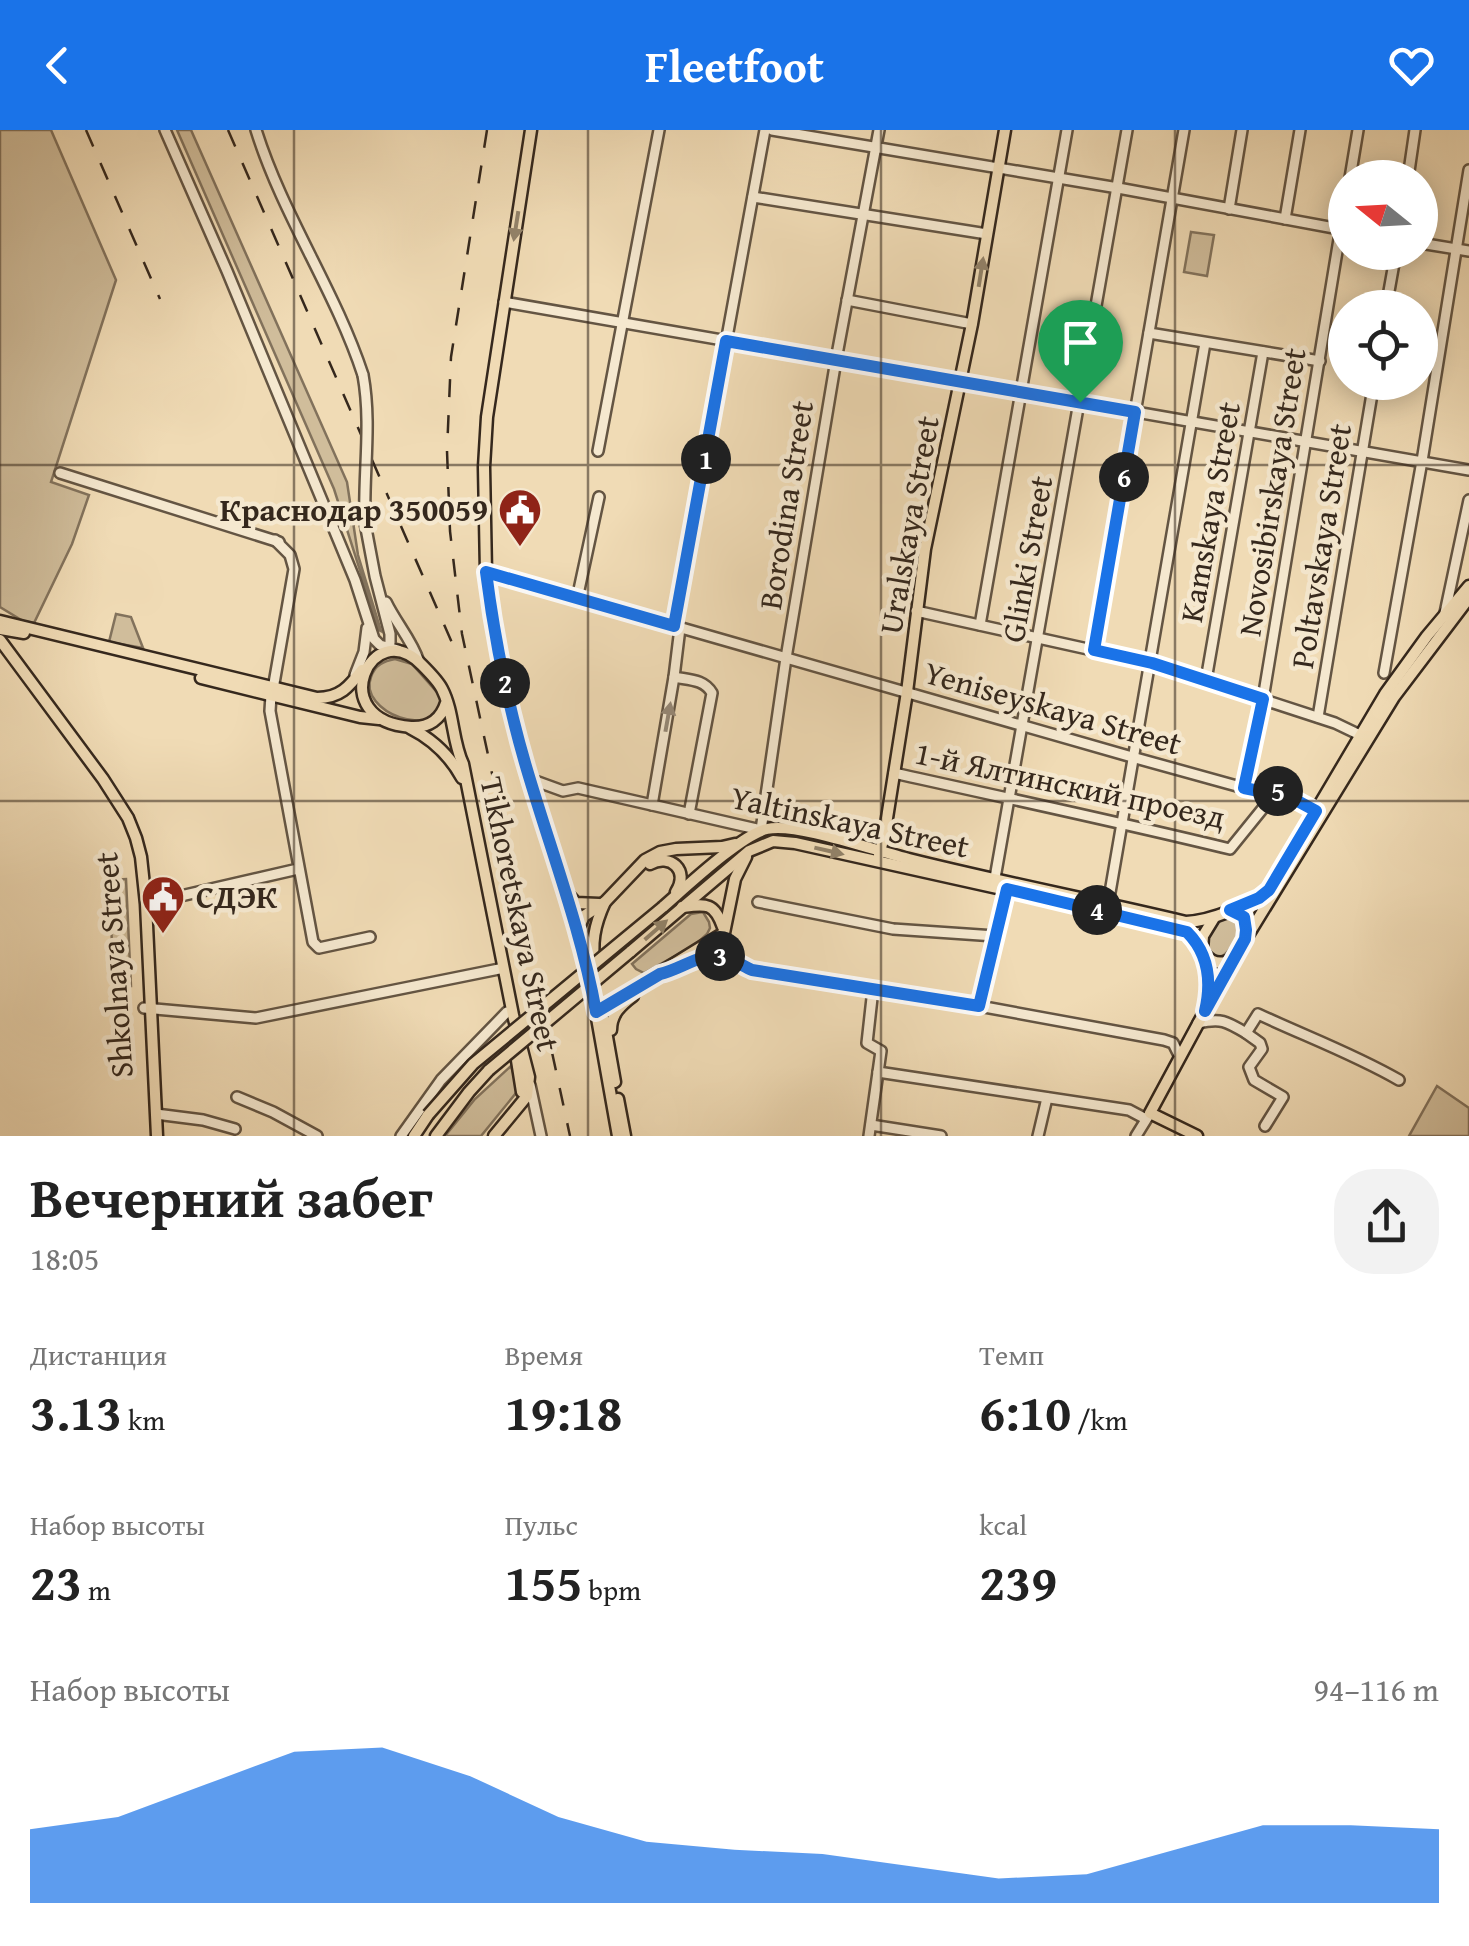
<!DOCTYPE html>
<html lang="ru">
<meta charset="utf-8">
<style>
body{margin:0;font-family:"Gentium Book Plus",serif;background:#f2f2f2;color:#222;height:100vh;display:flex;flex-direction:column;font-size:38px;white-space:nowrap}
*{box-sizing:border-box;margin:0}
p{font-size:32px;color:#767676}
.icon{flex:none;width:55px;height:55px;fill:none;stroke:currentColor;stroke-width:2;stroke-linecap:round;stroke-linejoin:round}
.map{position:relative;height:1006px;overflow:hidden}
.side{display:flex;flex-direction:column;background:#fff;flex:1}
.side>*{flex:none}
.needle{width:65px;rotate:288deg}
.tools{position:absolute;left:1328px;top:30px;display:grid;gap:20px}
.tools a{display:grid;place-items:center;width:110px;height:110px;border-radius:50%;background:#fff;box-shadow:0 5px 25px #0003;font-size:50px}
.pin{position:absolute;display:grid;place-items:center;width:85px;height:85px;color:#fff;margin:-102px -42px;border-radius:50% 50% 50% 0;rotate:-45deg;box-shadow:0 0 10px #0007}
.pin .icon{rotate:45deg}
.km{position:absolute;width:50px;height:50px;margin:-25px;border-radius:50%;background:#222;color:#fff;font-size:28px;line-height:50px;text-align:center}
.round{display:grid;place-items:center;flex:none;width:105px;height:105px;border-radius:40px;background:#f2f2f2}
.overview{display:flex;align-items:center;justify-content:space-between;height:170px;padding:0 30px}
h1{font-size:55px;font-weight:700;line-height:75px}
.figures{display:grid;grid-template-columns:repeat(3,1fr);gap:15px;height:170px;padding:10px 30px}
.figures div{display:grid;align-content:center}
.figures b{font-size:50px;font-weight:700}
.figures small{font-size:28px;font-weight:400}
.figures p{font-size:28px}
.chart{height:280px;padding:20px 30px}
.chart p{display:flex;justify-content:space-between}
.chart svg{width:100%;height:180px;margin-top:10px;fill:#1a73e8;opacity:.7}
header{display:flex;justify-content:space-between;align-items:center;height:130px;padding:0 30px;background:#1a73e8;color:#fff;font-size:45px;font-weight:700}
.map>svg:first-child{display:block}
</style>
<header><svg class="icon" aria-label="back" viewBox="0 0 24 24"><path d="M15 5l-7 7 7 7"/></svg>Fleetfoot<svg class="icon" aria-label="heart" viewBox="0 0 24 24"><path d="M12 20l-8-8c-3-5 5-10 8-4 3-6 11-1 8 4z"/></svg></header>
<div class="map">
<svg width="1469" height="1006" viewBox="0 0 1469 1006">
<rect width="100%" height="100%" fill="#f0dbb5"/>
<filter id="stains"><feTurbulence type="fractalNoise" baseFrequency=".002" numOctaves="4"/><feColorMatrix values="0 0 0 0 .2 0 0 0 0 .09 0 0 0 0 .02 0 0 0 .5 -.17"/></filter>
<radialGradient id="worn" r=".72"><stop offset=".6" stop-color="#630" stop-opacity="0"/><stop offset="1" stop-color="#630" stop-opacity=".3"/></radialGradient>
<g fill="#d0bd9b" stroke="#82725c" stroke-width="2.5">
<polygon points="0,0 51,0 116,150 51,352 89,365 72,414 34,493 23,491 0,477"/>
<polygon points="177,0 191,0 347,352 358,425 381,501 379,500 334,359"/>
<polygon points="1191,102 1214,105 1207,146 1184,142"/>
<polygon points="116,484 131,487 143,518 109,512"/>
<path d="M395,529L412,534L442,568C439,613 357,582 371,547C375,535 384,531 395,529Z"/>
<polygon points="126,749 131,856 114,857 109,750"/>
<polygon points="703,782 709,792 710,798 707,804 695,815 644,843 636,839 632,834 691,784"/>
<path d="M1228,785L1239,789L1242,797C1237,808 1229,825 1217,829L1206,820C1208,801 1212,794 1228,785Z"/>
<polygon points="511,936 517,956 516,963 481,1006 445,1006 475,969"/>
<polygon points="1437,956 1469,978 1469,1006 1409,1006"/>
</g>
<g fill="none" stroke-linecap="round" stroke-linejoin="round">
<g stroke="#645543" stroke-width="14">
<g id="minor">
<polyline points="165,0 227,141 355,450 374,509 380,515 398,520"/>
<path d="M256,0C283,86 335,160 363,245"/>
<polyline points="772,0 1118,58 1345,100"/>
<polyline points="1350,48 1358,0"/>
<polyline points="1408,48 1415,0"/>
<polyline points="753,67 987,104"/>
<polyline points="1229,79 1242,0"/>
<polyline points="1285,89 1300,0"/>
<polyline points="1420,113 1469,121"/>
<polyline points="847,170 972,194"/>
<polyline points="504,172 1469,340"/>
<polyline points="1386,178 1396,122"/>
<polyline points="1149,203 1320,231"/>
<polyline points="598,321 659,0"/>
<polyline points="60,343 279,412"/>
<polyline points="365,393 375,446 390,504 390,513 385,520"/>
<polyline points="486,442 1132,627 1244,658 1269,663 1279,661 1316,681"/>
<polyline points="577,469 599,367"/>
<path d="M386,472C396,493 412,510 419,532"/>
<polyline points="916,481 1151,533 1335,593 1360,605"/>
<polyline points="1445,483 1469,370"/>
<polyline points="980,495 1067,0"/>
<polyline points="674,496 765,0"/>
<polyline points="1094,520 1184,0"/>
<polyline points="1384,543 1422,331 1469,40"/>
<polyline points="355,545 364,522 367,498"/>
<path d="M674,547C689,550 704,549 712,563L689,684"/>
<polyline points="1206,550 1263,222"/>
<polyline points="273,559 294,439 290,425 275,410"/>
<polyline points="271,565 270,581 313,812 319,818 370,807"/>
<polyline points="1318,587 1374,252"/>
<path d="M894,643C1006,668 1119,692 1230,719L1264,677L1269,663"/>
<polyline points="530,649 563,661 578,658 761,700 786,528 836,230 879,0"/>
<polyline points="1244,658 1263,569 1345,73"/>
<polyline points="652,675 674,547 680,498"/>
<polyline points="995,748 1127,0"/>
<polyline points="758,772 893,799 995,806"/>
<polyline points="146,774 298,739"/>
<polyline points="1108,774 1205,213"/>
<polyline points="724,803 728,823 735,831"/>
<path d="M660,843C680,840 703,821 723,827C733,829 743,836 752,841L979,876L1164,910L1173,913L1180,927"/>
<polyline points="979,876 1007,759"/>
<polyline points="144,878 256,888 499,839"/>
<path d="M1198,893C1221,888 1226,891 1246,903L1258,884C1305,906 1354,924 1399,950"/>
<polyline points="1246,903 1260,913 1262,919 1249,937 1254,950 1283,967 1265,996"/>
<polyline points="878,942 1129,980 1146,989"/>
<polyline points="530,955 541,1006"/>
<polyline points="237,967 273,982 317,1006"/>
<polyline points="156,984 203,990 235,999"/>
<polyline points="871,995 941,1006"/>
<polyline points="401,1006 441,950 507,882"/>
<polyline points="869,1006 881,921 867,913 873,859"/>
<polyline points="1038,1006 1047,968"/>
<polyline points="1136,1006 1149,985"/>
</g>
</g>
<g stroke="#35281d" stroke-width="15">
<g id="major">
<polyline points="531,0 487,287 484,337 486,442 506,558 530,649 589,843 618,1006"/>
<path d="M0,491L317,568C340,568 349,557 362,540"/>
<polyline points="0,499 24,503"/>
<polyline points="0,510 103,649 128,688 136,708 141,727 146,774 157,1006"/>
<polyline points="201,548 360,587 379,589"/>
<path d="M446,573C441,589 429,598 411,597C323,591 371,483 422,535C429,542 438,551 442,559C454,582 452,611 463,634L513,885L529,947L527,966L494,1006"/>
<path d="M410,598C432,609 450,626 462,648"/>
<polyline points="879,725 884,707 907,562 925,419 972,194 1005,0"/>
<path d="M650,734C670,723 690,740 676,762"/>
<polyline points="566,762 576,773 599,774"/>
<path d="M663,777C685,758 741,705 767,699C796,692 876,721 909,729C1001,752 1094,770 1186,792C1211,791 1250,775 1269,760L1385,564L1427,506L1469,456"/>
<path d="M682,777C706,774 714,772 723,797"/>
<polyline points="1229,780 1243,787 1246,800 1245,808"/>
<polyline points="576,803 584,786 605,772 645,730 660,722 676,719 722,717 735,714"/>
<polyline points="1202,821 1203,806 1214,788"/>
<path d="M630,822L749,721L773,711L795,713L1182,799C1201,811 1206,845 1234,828L1394,567L1469,468"/>
<polyline points="1204,825 1209,851 1207,871"/>
<path d="M595,839C591,813 594,796 605,772"/>
<polyline points="596,882 724,803 735,749 746,727"/>
<polyline points="604,890 615,952"/>
<path d="M611,900C611,884 621,875 633,866"/>
<polyline points="516,924 522,962"/>
<polyline points="618,969 625,1006"/>
<polyline points="414,1006 428,985"/>
<polyline points="436,1006 469,962 489,940"/>
<polyline points="1197,1006 1150,983 1233,829"/>
</g>
</g>
<use href="#minor" stroke="#f5e8cf" stroke-width="9"/>
<use href="#major" stroke="#f0dbb5" stroke-width="10"/>
<g stroke="#35281d" stroke-width="2.5" stroke-dasharray="18 18" stroke-linecap="butt">
<polyline points="86,0 160,169"/>
<polyline points="228,0 456,522"/>
<polyline points="487,0 451,227 447,321 450,401 462,504 570,1006"/>
</g>
<g stroke="#645543" stroke-width="14" stroke-linecap="butt">
<path id="minor-bridge" d="M363,245C372,295 363,343 365,393"/>
</g>
<g stroke="#35281d" stroke-width="15" stroke-linecap="butt">
<g id="major-bridge">
<polyline points="489,940 630,822"/>
<polyline points="428,985 473,934 663,777"/>
</g>
</g>
<use href="#minor-bridge" stroke="#f5e8cf" stroke-width="9"/>
<use href="#major-bridge" stroke="#f0dbb5" stroke-width="10"/>
</g>
<defs><path id="oneway-solid" d="M-6-.8H1V-3.2L6.5 0L1 3.2V.8H-6Z" transform="scale(2.5)"/></defs>
<g fill="#928269">
<use href="#oneway-solid" transform="translate(516 96) rotate(99)"/>
<use href="#oneway-solid" transform="translate(981 142) rotate(-81)"/>
<use href="#oneway-solid" transform="translate(829 721) rotate(13)"/>
<use href="#oneway-solid" transform="translate(656 800) rotate(-41)"/>
</g>
<use fill="#958876" href="#oneway-solid" transform="translate(668 587) rotate(-80)"/>
<g fill="none" stroke-linecap="round" stroke-linejoin="round">
<g stroke="#fff" stroke-width="20">
<path id="route" d="M726,211L1135,282L1094,520L1152,533L1263,569L1244,658L1269,663L1279,661L1316,681L1269,760L1259,768L1230,780L1244,787L1246,800L1245,809L1205,881C1212,851 1209,824 1187,802L1007,759L979,876L752,840C743,836 733,829 723,827C703,821 680,840 660,844L596,882C582,804 554,729 531,653C510,585 495,513 486,442L674,496Z"/>
</g>
<use href="#route" stroke="#1a73e8" stroke-width="12"/>
</g>
<path fill="none" stroke="#35281d" stroke-width="2.5" stroke-opacity="0.55" d="M294,0V1006M588,0V1006M881,0V1006M1175,0V1006M0,335H1469M0,671H1469"/>
<defs>
<g id="civic-pin" transform="scale(2.25)"><path d="M0 17L-7.5 6A9.5 9.5 0 1 1 7.5 6Z" fill="#8f2418" stroke="#f5e8cf"/><path d="M-.6-6.5H3V-4.5H.6V-3L4-1V1h2V6H-6V1h2V-1L-.6-3ZM-1.2 2.5V6h2.4V2.5Z" fill="#fff"/></g>
</defs>
<g fill-rule="evenodd">
<use href="#civic-pin" x="520" y="380"/>
<use href="#civic-pin" x="163" y="767"/>
</g>
<g text-anchor="middle" stroke-width="9" stroke-linejoin="round" paint-order="stroke">
<g font-size="32" fill="#35281d" stroke="#f5e8cf">
<text transform="translate(1272 362) rotate(-81)" y="11">Novosibirskaya Street</text>
<text transform="translate(786 375) rotate(-81)" y="11">Borodina Street</text>
<text transform="translate(1210 382) rotate(-80)" y="11">Kamskaya Street</text>
<text transform="translate(909 395) rotate(-80)" y="11">Uralskaya Street</text>
<text transform="translate(1321 416) rotate(-81)" y="11">Poltavskaya Street</text>
<text transform="translate(1027 429) rotate(-80)" y="11">Glinki Street</text>
<text transform="translate(1053 578) rotate(16)" y="11">Yeniseyskaya Street</text>
<text transform="translate(1070 655) rotate(12)" y="11">1-й Ялтинский проезд</text>
<text transform="translate(850 692) rotate(12)" y="11">Yaltinskaya Street</text>
<text transform="translate(520 784) rotate(78)" y="11">Tikhoretskaya Street</text>
<text transform="translate(114 835) rotate(-94)" y="11">Shkolnaya Street</text>
</g>
<g font-size="32" font-weight="bold" fill="#35281d" stroke="#f5e8cf" text-anchor="end">
<text x="488" y="391">Краснодар 350059</text>
<text x="196" y="778" text-anchor="start">СДЭК</text>
</g>
</g>
<rect width="100%" height="100%" filter="url(#stains)"/>
<rect width="100%" height="100%" fill="url(#worn)"/>
</svg>
<div class="tools">
<a><svg class="needle" viewBox="-14 -14 28 28"><path d="M0-13l5 13h-10z" fill="#e53935"/><path d="M0 13l5-13h-10z" fill="#767676"/></svg></a>
<a><svg class="icon" aria-label="locate" viewBox="0 0 24 24"><circle cx="12" cy="12" r="6"/><path d="M12 2v4M12 18v4M2 12h4M18 12h4"/></svg></a>
</div>
<div class="pin" style="left:1080px;top:272px;background:#1e9e55"><svg class="icon" aria-label="arrive" viewBox="0 0 24 24"><path d="M6 21V4h12l-3 4 3 4H6"/></svg></div>
<b class="km" style="left:706px;top:329px">1</b>
<b class="km" style="left:505px;top:553px">2</b>
<b class="km" style="left:720px;top:826px">3</b>
<b class="km" style="left:1097px;top:780px">4</b>
<b class="km" style="left:1278px;top:661px">5</b>
<b class="km" style="left:1124px;top:347px">6</b>
</div>
<section class="side">
<div class="overview"><div><h1>Вечерний забег</h1><p>18:05</p></div><a class="round"><svg class="icon" aria-label="share" viewBox="0 0 24 24"><path d="M12 15V3M7 8l5-5 5 5M5 13v7h14v-7"/></svg></a></div>
<div class="figures">
<div><p>Дистанция</p><b>3.13<small> km</small></b></div>
<div><p>Время</p><b>19:18</b></div>
<div><p>Темп</p><b>6:10<small> /km</small></b></div>
</div>
<div class="figures">
<div><p>Набор высоты</p><b>23<small> m</small></b></div>
<div><p>Пульс</p><b>155<small> bpm</small></b></div>
<div><p>kcal</p><b>239</b></div>
</div>
<div class="chart"><p><span>Набор высоты</span>94–116 m</p>
<svg viewBox="0 0 160 44" preserveAspectRatio="none"><path d="M0 44V26L10 23L20 15L30 7L40 6L50 13L60 23L70 29L80 31L90 32L100 35L110 38L120 37L130 31L140 25L150 25L160 26V44z"/></svg>
</div>
</section>
